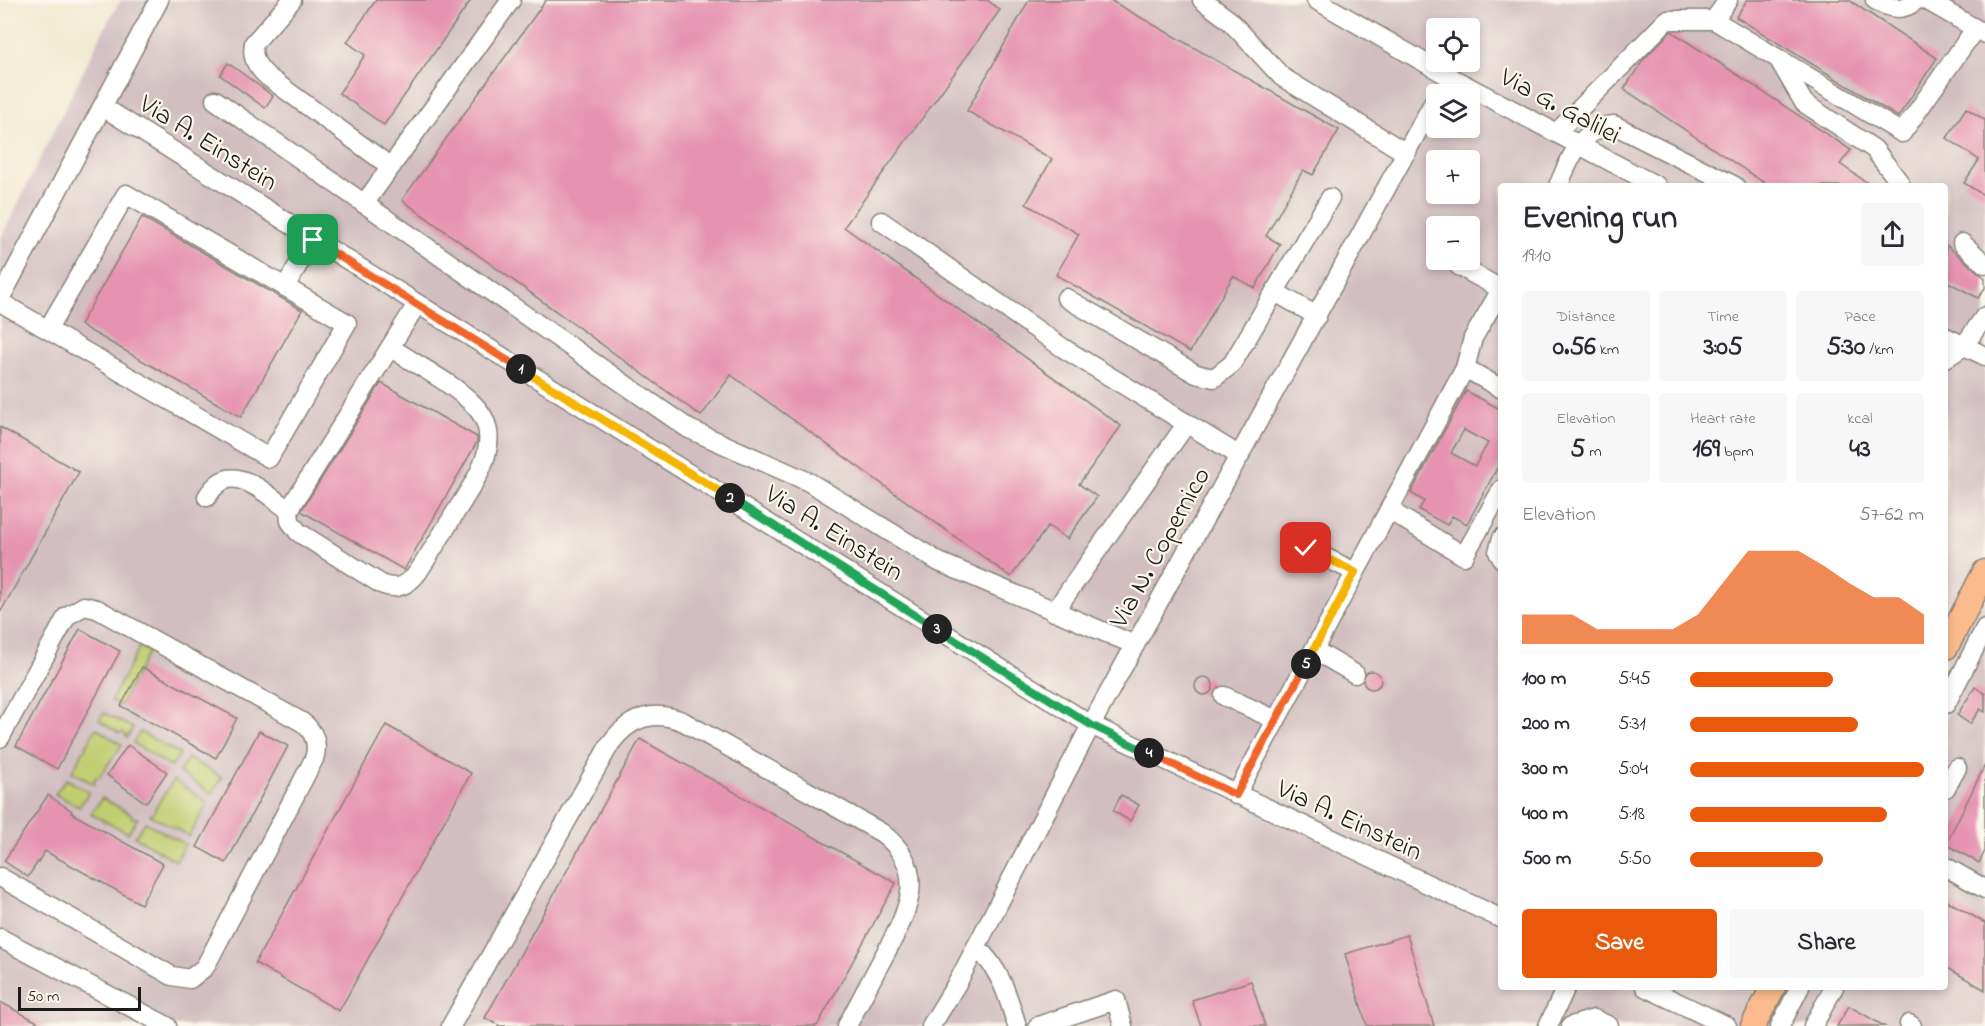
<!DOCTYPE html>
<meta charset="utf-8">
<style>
body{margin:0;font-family:"Indie Flower",sans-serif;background:#f7f7f7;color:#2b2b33;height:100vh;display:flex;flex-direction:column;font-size:22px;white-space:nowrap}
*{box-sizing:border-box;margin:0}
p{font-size:20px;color:#7c7c81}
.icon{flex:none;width:33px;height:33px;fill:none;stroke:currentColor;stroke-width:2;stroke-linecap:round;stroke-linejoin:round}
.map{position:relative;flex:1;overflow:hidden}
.side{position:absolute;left:1498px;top:183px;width:450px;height:807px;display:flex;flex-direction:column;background:#fff;border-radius:6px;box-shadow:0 3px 9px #0003}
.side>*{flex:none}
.buttons{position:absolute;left:1426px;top:18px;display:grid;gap:12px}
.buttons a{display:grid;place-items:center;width:54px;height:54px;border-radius:6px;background:#fff;box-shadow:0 3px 9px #0003;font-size:30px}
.scale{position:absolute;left:18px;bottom:15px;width:123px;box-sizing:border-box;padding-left:6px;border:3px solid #1c1c1c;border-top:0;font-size:16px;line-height:21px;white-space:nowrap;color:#1c1c1c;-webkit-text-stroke:4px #fbf7ec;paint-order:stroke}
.pin{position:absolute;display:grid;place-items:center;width:51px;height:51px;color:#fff;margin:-26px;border-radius:12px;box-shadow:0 3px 9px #0006}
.km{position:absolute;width:30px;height:30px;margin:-15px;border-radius:50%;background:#222;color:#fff;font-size:16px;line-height:30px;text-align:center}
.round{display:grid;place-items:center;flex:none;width:63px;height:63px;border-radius:6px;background:#f7f7f7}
.summary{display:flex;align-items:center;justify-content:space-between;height:102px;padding:0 24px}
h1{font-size:33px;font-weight:700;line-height:45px}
.metrics{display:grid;grid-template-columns:repeat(3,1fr);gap:9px;height:102px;padding:6px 24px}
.metrics div{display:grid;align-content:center;border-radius:6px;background:#f7f7f7;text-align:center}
.metrics b{font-size:26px;font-weight:700}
.metrics small{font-size:16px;font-weight:400}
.metrics p{font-size:16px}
.chart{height:168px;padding:12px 24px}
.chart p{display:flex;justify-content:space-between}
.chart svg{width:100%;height:108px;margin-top:6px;fill:#ea580c;opacity:.7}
.action{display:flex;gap:12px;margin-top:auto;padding:12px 24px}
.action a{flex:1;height:69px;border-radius:6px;background:#ea580c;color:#fff;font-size:24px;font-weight:700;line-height:69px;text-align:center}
.action a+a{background:#f7f7f7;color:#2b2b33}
ul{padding:0 24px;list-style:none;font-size:20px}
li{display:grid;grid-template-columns:96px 72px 1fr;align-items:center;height:45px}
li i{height:15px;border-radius:8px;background:#ea580c}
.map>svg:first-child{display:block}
</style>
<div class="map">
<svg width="1985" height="1026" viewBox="0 0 1985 1026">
<rect width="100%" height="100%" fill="#fbf7ec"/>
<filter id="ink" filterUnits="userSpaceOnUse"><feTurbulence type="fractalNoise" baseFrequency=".0167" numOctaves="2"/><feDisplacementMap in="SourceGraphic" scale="12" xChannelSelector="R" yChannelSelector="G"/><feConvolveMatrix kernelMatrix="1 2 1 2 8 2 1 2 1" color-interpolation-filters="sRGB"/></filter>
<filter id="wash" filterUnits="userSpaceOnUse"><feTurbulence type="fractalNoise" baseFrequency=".008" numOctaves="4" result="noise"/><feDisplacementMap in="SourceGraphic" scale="24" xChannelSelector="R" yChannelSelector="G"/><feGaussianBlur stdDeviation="1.35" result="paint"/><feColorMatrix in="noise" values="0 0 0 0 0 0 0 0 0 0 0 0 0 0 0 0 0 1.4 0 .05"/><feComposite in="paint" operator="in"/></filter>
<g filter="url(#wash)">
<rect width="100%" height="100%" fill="#f2ead2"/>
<path fill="#d2bec1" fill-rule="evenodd" d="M121,0H1985V1026H0V240L108,21ZM1437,28H1470V62H1437ZM1437,94H1470V128H1437ZM1437,160H1470V194H1437ZM1502,186H1946V987H1502ZM1437,226H1470V260H1437Z"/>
<g fill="#c0cd6f" stroke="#6e7446" stroke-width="1.5">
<polygon points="140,646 149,650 120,705 111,701"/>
<polygon points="104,713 133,728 127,738 123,732 119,733 99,720"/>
<polygon points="96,728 122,745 99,777 95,778 94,784 72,772"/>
<polygon points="140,732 180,754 171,767 133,743"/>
<polygon points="188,758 222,777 212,794 179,772"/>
<polygon points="66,779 89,792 79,807 55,794"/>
<polygon points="174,780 208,803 189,836 150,815 155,811 155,808"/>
<polygon points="102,798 131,814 132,818 138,818 128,833 91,814"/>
<polygon points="145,822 185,844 176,861 135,837"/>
</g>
<g id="blocks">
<g fill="#e693b1" fill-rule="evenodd">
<polygon points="376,0 471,0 384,125 339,93 365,55 347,42"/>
<polygon points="546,0 987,0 1000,10 844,227 1121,426 1079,484 1097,497 1067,539 1048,526 1011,577 731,375 701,416 402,200"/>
<polygon points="1029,0 1110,0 1339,130 1313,175 1303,170 1266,236 1280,244 1255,288 1233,276 1190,352 1056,275 1079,234 1026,204 1052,159 967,111"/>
<polygon points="1747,0 1849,0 1937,58 1898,117 1736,17"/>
<polygon points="1671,31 1851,150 1840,164 1872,186 1769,186 1624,89 1644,59"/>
<polygon points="228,63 273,96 265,108 220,75"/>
<polygon points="1966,108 1985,120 1985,196 1964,183 1979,160 1947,138"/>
<polygon points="142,217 302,310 241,417 80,325"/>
<polygon points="1946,245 1985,278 1985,288 1978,298 1946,281"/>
<polygon points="381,383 477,437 477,442 404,570 301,511"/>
<path d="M1466,391L1502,410V459L1467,524L1452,516L1447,525L1419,510L1424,501L1411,493ZM1464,430L1488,443L1475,466L1451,453Z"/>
<polygon points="0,427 79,472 0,613"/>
<circle cx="1288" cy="536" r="9"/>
<polygon points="80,629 120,651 57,769 16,746"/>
<polygon points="142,667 237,718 216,758 121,706"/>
<circle cx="1372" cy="680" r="9"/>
<circle cx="1204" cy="686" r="9"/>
<polygon points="1975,687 1985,694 1985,712 1980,709 1970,724 1957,715"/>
<polygon points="386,725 471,773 339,1011 255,963"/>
<polygon points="259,731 288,746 226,863 197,847"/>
<polygon points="640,739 896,883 817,1026 500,1026 485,1018"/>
<polygon points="128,745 167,772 146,803 107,775"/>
<polygon points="1985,765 1985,851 1979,863 1946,844"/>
<polygon points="48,795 72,811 71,813 163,864 141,904 45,851 28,877 4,861"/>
<polygon points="1121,795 1139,805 1130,821 1113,811"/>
<polygon points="1946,900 1985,923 1985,990 1946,967"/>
<polygon points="1407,935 1434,1026 1367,1026 1345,954"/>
<polygon points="1251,981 1265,1026 1201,1026 1192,1000"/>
<polygon points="0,1002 45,1026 0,1026"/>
<polygon points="1849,1006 1884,1026 1837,1026"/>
</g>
</g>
</g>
<g filter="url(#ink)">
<use href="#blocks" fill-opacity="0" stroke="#878377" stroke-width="1.5"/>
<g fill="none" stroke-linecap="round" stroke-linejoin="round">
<g stroke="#878377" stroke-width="21">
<g id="minor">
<path d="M292,0L254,43C251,58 257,67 268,77L391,167"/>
<polyline points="1202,0 1229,20 1282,77 1406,153"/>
<polyline points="1316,0 1448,76 1657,186"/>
<path d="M1875,0C1890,9 1903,12 1917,0"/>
<polyline points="1926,0 1985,34"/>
<polyline points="1714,20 1902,133 1975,29"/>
<polyline points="1779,60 1804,103 1874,149 1900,183"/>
<polyline points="215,100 689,429 809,482 939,562 1135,645"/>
<polyline points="103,107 1091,725 1502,919"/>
<polyline points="1556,133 1667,20 1714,20 1728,0"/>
<path d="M1558,186C1570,159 1580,128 1614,125L1735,186"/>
<polyline points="364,204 511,0"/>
<polyline points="881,221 1063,348 1240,456"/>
<polyline points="1962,243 1985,264"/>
<polyline points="1459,266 1501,289"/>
<polyline points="285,287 313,240"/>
<polyline points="1275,292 1317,316"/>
<polyline points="1066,298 1196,374 1214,378 1232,364 1330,198"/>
<polyline points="0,299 159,0"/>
<polyline points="0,302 269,458 347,323 126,194 48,329"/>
<polyline points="1946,337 1985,356"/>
<path d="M390,347C416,365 453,383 474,405C508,439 474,482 455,513C443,533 431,552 418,572C408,585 397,591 381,584L298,532L290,521L289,510L417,304"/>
<polyline points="1946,358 1963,347 1985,316"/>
<polyline points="1465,368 1502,389"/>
<path d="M207,497C231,457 262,492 289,510"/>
<polyline points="1389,510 1464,556 1502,489"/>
<polyline points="1502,538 1498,552 1502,559"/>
<polyline points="1306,548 1355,572"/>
<polyline points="1054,612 1187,423"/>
<polyline points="1314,650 1355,674"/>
<polyline points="1224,696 1276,720"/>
<polyline points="1946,704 1985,628"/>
<path d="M0,738L67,616L84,606L97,609L302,722C314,731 319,744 314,759L205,967L190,979L172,976L0,877"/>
<polyline points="1946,788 1957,768"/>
<polyline points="1236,795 1465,368 1473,338 1502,288"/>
<polyline points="1946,867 1985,889"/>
<polyline points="0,938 167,1026"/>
<path d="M976,947C1000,968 1008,996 1017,1026"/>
<polyline points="1645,987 1727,1026"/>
<polyline points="1909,1024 1912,1026"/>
<path d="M451,1026L610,744C630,717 654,709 684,722L882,833C931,871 907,913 884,956C871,980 859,1003 847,1026"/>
<polyline points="931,1026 959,980 1091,725 1437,96"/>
<polyline points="1038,1026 1116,1000 1123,1026"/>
<polyline points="1548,1026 1566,987"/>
<polyline points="1571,1026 1594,1019 1609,1026"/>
<polyline points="1780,1026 1800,987"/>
<polyline points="1813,1026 1834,987"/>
</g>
</g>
<g stroke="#878377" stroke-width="27">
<g id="major">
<polyline points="1946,647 1985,572"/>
<polyline points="1753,1026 1773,987"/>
</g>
</g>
<use href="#minor" stroke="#fff" stroke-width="18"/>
<use href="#major" stroke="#fbbb8d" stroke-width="24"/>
</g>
</g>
<g fill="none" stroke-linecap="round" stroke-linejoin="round" filter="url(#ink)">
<g stroke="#fff" stroke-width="12">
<polyline id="split-1" points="313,240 521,369"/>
</g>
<g stroke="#fff" stroke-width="12">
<polyline id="split-2" points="521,369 730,498"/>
</g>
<g stroke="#fff" stroke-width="12">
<polyline id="split-3" points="730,498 937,629"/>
</g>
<g stroke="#fff" stroke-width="12">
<polyline id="split-4" points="937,629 1091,725 1149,753"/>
</g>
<g stroke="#fff" stroke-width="12">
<polyline id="split-5" points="1149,753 1236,795 1306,664"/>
</g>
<g stroke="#fff" stroke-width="12">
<polyline id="split-6" points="1306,664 1355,572 1306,548"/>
</g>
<use href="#split-1" stroke="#f0652b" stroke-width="8"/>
<use href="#split-2" stroke="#f5b400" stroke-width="8"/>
<use href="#split-3" stroke="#22a559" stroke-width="8"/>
<use href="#split-4" stroke="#22a559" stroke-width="8"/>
<use href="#split-5" stroke="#f0652b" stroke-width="8"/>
<use href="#split-6" stroke="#f5b400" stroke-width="8"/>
</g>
<g text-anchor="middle" stroke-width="4.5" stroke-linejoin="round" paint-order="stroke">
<g font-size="27" fill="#1c1c1c" stroke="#fbf7ec">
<text transform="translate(1561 105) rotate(28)" y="9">Via G. Galilei</text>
<text transform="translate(209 142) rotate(32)" y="9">Via A. Einstein</text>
<text transform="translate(835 532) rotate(32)" y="9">Via A. Einstein</text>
<text transform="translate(1159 547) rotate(-61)" y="9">Via N. Copernico</text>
<text transform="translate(1350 819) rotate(25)" y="9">Via A. Einstein</text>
</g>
</g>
</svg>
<div class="buttons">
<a><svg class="icon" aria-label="locate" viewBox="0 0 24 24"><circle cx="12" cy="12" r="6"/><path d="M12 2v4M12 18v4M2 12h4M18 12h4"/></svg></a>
<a><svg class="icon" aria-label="layers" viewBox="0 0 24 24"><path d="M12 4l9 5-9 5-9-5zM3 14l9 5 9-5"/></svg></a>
<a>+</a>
<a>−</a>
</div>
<div class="scale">50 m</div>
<div class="pin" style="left:313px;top:240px;background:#1e9e55"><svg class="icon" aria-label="arrive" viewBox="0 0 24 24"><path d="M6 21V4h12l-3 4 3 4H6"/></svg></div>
<div class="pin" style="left:1306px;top:548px;background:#d93025"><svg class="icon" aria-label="check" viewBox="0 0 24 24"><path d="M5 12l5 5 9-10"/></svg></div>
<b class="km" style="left:521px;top:369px">1</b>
<b class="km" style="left:730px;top:498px">2</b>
<b class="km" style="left:937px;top:629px">3</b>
<b class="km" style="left:1149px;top:753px">4</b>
<b class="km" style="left:1306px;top:664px">5</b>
<section class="side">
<div class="summary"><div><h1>Evening run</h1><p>19:10</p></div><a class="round"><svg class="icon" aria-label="share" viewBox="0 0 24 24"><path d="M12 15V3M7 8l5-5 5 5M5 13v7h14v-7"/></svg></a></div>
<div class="metrics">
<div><p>Distance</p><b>0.56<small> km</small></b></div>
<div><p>Time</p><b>3:05</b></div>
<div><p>Pace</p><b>5:30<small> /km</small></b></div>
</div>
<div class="metrics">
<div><p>Elevation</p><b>5<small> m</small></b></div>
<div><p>Heart rate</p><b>169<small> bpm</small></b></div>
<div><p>kcal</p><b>43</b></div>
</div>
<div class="chart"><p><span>Elevation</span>57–62 m</p>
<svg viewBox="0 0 160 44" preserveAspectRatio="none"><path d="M0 44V32L10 32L20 32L30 38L40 38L50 38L60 38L70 32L80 19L90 6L100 6L110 6L120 12L130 19L140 25L150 25L160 32V44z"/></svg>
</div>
<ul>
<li><b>100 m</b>5:45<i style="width:61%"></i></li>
<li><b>200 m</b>5:31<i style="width:72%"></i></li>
<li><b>300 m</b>5:04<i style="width:100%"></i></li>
<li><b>400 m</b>5:18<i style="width:84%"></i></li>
<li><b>500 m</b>5:50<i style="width:57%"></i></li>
</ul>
<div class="action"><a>Save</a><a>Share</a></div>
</section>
</div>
